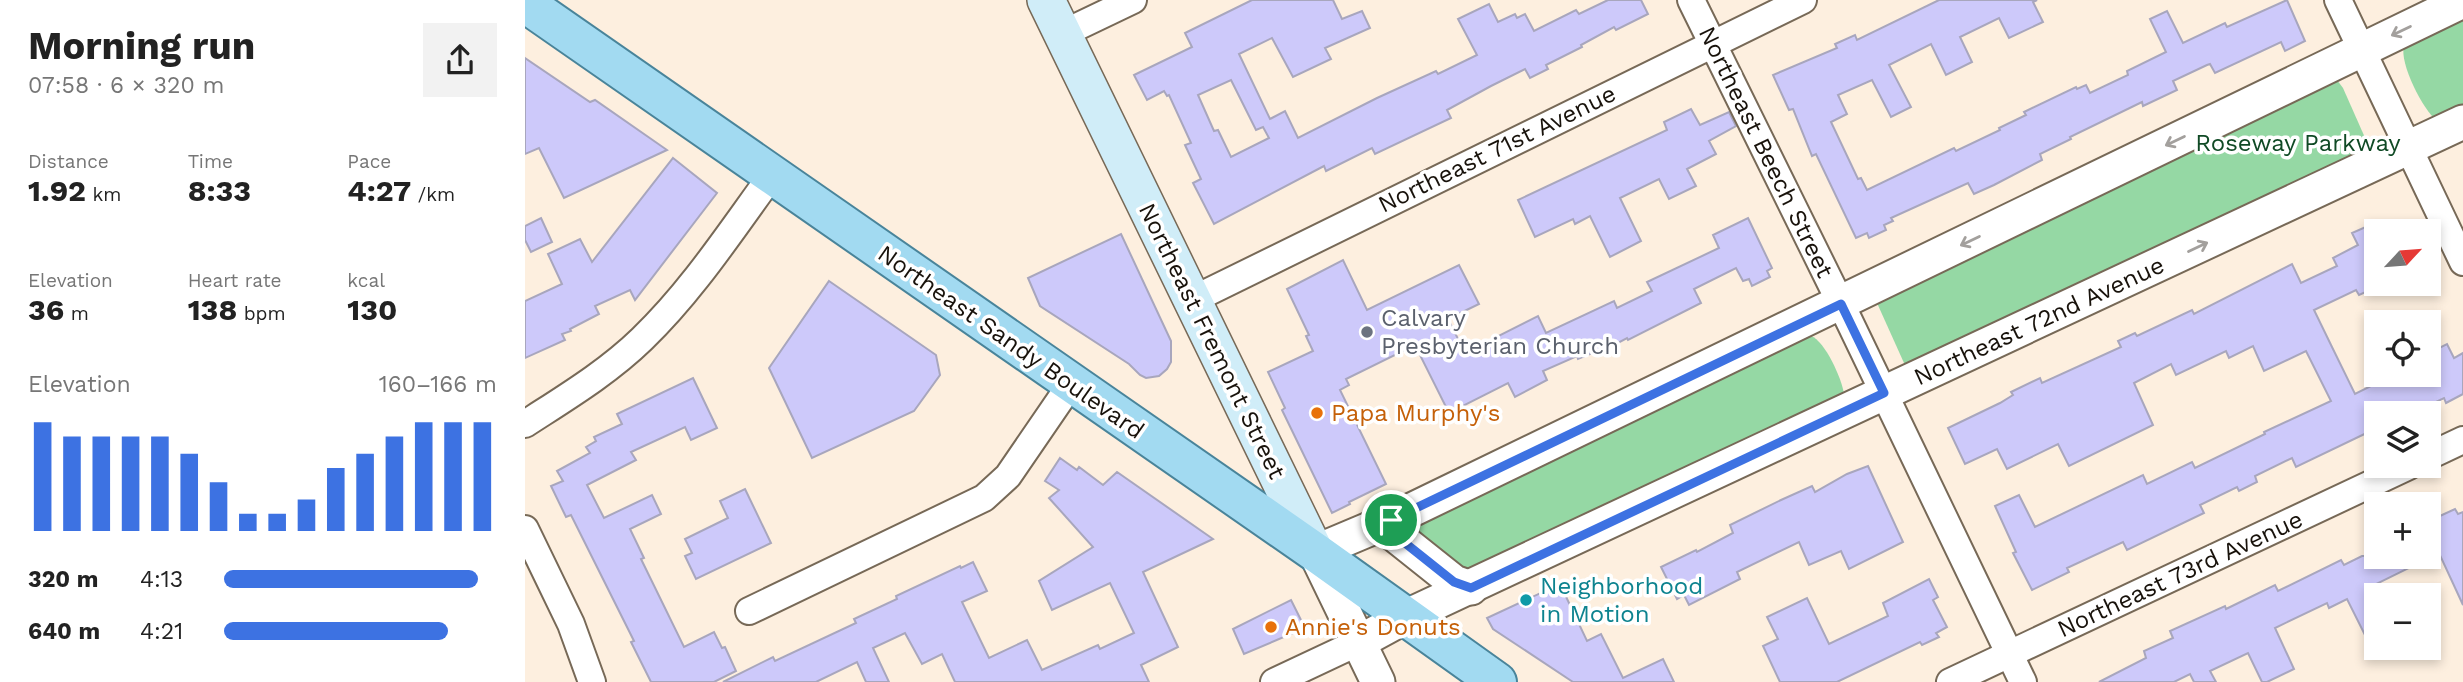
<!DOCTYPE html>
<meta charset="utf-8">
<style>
body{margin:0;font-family:"Work Sans",sans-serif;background:#f2f2f2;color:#222;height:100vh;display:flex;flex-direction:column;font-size:26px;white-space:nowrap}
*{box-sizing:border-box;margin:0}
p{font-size:23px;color:#767676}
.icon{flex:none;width:38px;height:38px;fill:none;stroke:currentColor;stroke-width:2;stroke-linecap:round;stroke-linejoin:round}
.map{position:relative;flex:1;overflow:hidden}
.sheet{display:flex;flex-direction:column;background:#fff;width:525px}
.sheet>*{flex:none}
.needle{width:46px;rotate:64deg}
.buttons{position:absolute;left:1839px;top:219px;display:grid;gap:14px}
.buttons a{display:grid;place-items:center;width:77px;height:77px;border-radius:0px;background:#fff;box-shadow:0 4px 10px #0003;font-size:35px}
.pin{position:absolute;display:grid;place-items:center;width:60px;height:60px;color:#fff;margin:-30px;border:4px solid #fff;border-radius:50%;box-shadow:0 2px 7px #0007}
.round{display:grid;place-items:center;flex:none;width:74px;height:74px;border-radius:0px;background:#f2f2f2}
.head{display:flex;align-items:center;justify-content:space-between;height:119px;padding:0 28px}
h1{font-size:38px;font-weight:700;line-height:52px}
.figures{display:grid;grid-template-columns:repeat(3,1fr);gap:10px;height:119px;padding:7px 28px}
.figures div{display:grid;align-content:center}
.figures b{font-size:30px;font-weight:700}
.figures small{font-size:19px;font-weight:400}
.figures p{font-size:19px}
.chart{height:196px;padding:14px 28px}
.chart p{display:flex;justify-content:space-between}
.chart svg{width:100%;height:126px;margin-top:7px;stroke:#3d72e2;stroke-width:6}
ul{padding:0 28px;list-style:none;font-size:23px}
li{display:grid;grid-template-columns:112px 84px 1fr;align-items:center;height:52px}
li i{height:18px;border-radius:9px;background:#3d72e2}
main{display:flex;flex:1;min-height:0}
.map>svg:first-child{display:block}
</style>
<main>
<section class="sheet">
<div class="head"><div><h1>Morning run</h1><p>07:58 · 6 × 320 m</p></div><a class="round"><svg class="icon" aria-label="share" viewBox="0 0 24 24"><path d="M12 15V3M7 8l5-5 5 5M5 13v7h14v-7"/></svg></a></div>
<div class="figures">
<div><p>Distance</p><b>1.92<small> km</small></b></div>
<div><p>Time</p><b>8:33</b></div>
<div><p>Pace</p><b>4:27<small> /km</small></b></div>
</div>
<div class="figures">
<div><p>Elevation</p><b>36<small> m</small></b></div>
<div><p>Heart rate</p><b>138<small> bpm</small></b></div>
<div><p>kcal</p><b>130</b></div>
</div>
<div class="chart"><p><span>Elevation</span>160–166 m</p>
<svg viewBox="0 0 160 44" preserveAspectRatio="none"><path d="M5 44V6M15 44V11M25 44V11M35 44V11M45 44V11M55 44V17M65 44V27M75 44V38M85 44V38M95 44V33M105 44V22M115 44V17M125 44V11M135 44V6M145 44V6M155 44V6"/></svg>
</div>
<ul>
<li><b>320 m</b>4:13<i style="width:93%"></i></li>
<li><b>640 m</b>4:21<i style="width:82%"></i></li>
</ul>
</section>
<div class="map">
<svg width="1938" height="682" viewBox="0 0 1938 682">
<rect width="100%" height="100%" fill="#fdefdf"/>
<g fill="#95d8a4">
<path d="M1938,13V114L1912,121C1898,110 1874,63 1879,46Z"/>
<polygon points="1812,80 1818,88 1845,149 1382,367 1379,363 1352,303"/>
<path d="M1286,336C1300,341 1317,379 1319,394L942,573L888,530L890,526Z"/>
</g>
<g fill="#cdc9fa" stroke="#a8a6bd" stroke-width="2" fill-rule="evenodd">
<path d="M727,0H808L817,19L837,11L845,28L800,48L806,59L768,77L747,38L714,54L745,119L760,111L773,138L852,98L911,71L913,74L952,55L933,19L964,4L973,22L990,14L992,18L1000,14L1009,31L1051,10L1054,14L1083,0H1116L1123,14L1091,30L1089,27L1056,45L1057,47L1021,65L1023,69L1005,78L1000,69L966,86L922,110L926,118L850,154L847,148L801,171L799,166L689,224L668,183L676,179L660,145L666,143L644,95L642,96L639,91L622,100L609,75L667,47L660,33ZM706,80L731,130L738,127L744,138L706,157L693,130L689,131L673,95Z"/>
<polygon points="1414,0 1512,0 1508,2 1518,22 1484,38 1474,18 1435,37 1447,62 1421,75 1406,44 1364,65 1386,107 1366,117 1347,80 1313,95 1322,114 1306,122 1333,179 1336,178 1342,190 1429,148 1431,151 1475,130 1474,128 1501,115 1499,112 1551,87 1552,89 1561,85 1565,93 1603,75 1602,71 1641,52 1625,19 1642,11 1658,43 1700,23 1702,27 1762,0 1780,41 1760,51 1756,42 1690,73 1685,64 1682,65 1648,81 1652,90 1618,106 1617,102 1545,137 1546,139 1515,154 1517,160 1469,185 1449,194 1443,183 1366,218 1368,221 1359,225 1361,230 1344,238 1342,233 1331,238 1291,154 1287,156 1268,109 1264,110 1248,75 1312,48 1310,44 1330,35 1332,40"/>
<polygon points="0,58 65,102 70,100 142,150 39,198 14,148 0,154"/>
<polygon points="1166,109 1175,125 1204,112 1211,126 1184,141 1191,154 1162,169 1171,186 1144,199 1134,179 1095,198 1116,241 1085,257 1065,216 1050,224 1048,219 1010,237 993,200 1142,130 1139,122"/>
<polygon points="148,158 192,193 110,300 105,290 70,306 74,314 45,329 46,331 37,334 40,340 0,358 0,301 37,284 23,254 55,239 67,262"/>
<polygon points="16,218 27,242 6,252 0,240 0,226"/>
<polygon points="1223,218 1247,268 1242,271 1245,277 1227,286 1224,279 1218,281 1211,268 1169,289 1176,303 1103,340 1102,338 1089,345 1089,344 1053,359 1052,356 1018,371 1022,380 990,397 983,383 924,413 890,345 821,379 824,385 815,390 861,484 824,502 825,504 807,513 757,410 760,408 743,372 788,351 781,336 784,335 762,289 818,260 842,310 934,265 954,304 923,319 940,353 1013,316 1021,333 1089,301 1092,308 1127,291 1122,282 1194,248 1188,235"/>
<polygon points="1852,222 1852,287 1834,295 1831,290 1789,310 1807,347 1830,394 1870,374 1904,374 1904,353 1922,344 1929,358 1938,353 1938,394 1921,403 1919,398 1888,413 1852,413 1852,428 1771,467 1767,458 1730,476 1732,482 1714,491 1712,487 1675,505 1679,513 1602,550 1598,542 1542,568 1544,572 1507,590 1488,553 1491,552 1470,506 1494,495 1510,527 1618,475 1622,484 1667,462 1670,468 1740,434 1739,432 1806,401 1781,351 1739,371 1728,346 1704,358 1701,351 1651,375 1646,364 1609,383 1628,425 1544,466 1533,444 1482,469 1472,449 1440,464 1423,428 1475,403 1488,395 1486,392 1515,378 1517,383 1596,347 1593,341 1610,333 1612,336 1667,310 1669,314 1767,264 1776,283 1812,266 1808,258 1833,245 1827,233"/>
<polygon points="596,234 646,341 646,362 642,369 634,376 621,378 615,375 604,364 515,306 503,278"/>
<polygon points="304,281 411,355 415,375 389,411 287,458 244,368"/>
<polygon points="168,378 192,428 166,440 160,427 106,452 111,460 62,485 79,518 127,495 136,514 105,529 119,558 116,559 159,647 189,632 197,648 200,647 211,671 189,682 126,682 106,642 109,641 46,515 41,517 26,486 38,481 32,471 65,453 61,447 71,441 69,437 97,424 92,414"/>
<polygon points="535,458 552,470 554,467 578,485 592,472 688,539 618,572 653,647 616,665 624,682 430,682 417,654 397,664 380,633 348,648 364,682 341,682 332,662 291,682 198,682 248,657 250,661 331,623 329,619 372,599 371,596 435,566 436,568 448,562 462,591 437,602 464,658 502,640 517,670 573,645 575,649 609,633 585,583 527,610 514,581 568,547 524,498 534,490 520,481"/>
<polygon points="1343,466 1378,542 1324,569 1316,551 1284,565 1274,542 1212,572 1215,579 1164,605 1159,595 1152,599 1136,567 1171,550 1172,552 1208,533 1205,525 1256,500 1287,486 1290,492 1322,474"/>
<polygon points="220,489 246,543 171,579 160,556 167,553 160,539 203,518 195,501"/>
<polygon points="1930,509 1933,514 1938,512 1938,605 1914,553 1851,584 1852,659 1822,599 1804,608 1802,603 1750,628 1769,669 1742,682 1737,682 1723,653 1685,671 1691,682 1669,682 1665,674 1649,682 1574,682 1621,658 1619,651 1648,638 1645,631 1700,606 1701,609 1750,585 1753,591 1816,560 1819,565 1837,556 1904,556 1904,521"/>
<polygon points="1404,579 1413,597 1408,600 1422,627 1411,633 1414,637 1397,645 1395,642 1312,682 1255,682 1238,646 1253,639 1242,617 1282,598 1304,644 1363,616 1358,603"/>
<polygon points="1035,584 1062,641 1076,634 1098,678 1138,659 1149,682 1048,682 968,629 962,618"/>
<polygon points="766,600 780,628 719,654 708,629"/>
</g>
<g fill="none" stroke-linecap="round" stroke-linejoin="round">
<g stroke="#776957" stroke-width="30">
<g id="minor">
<polyline points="1166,0 1316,304 1498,682"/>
<polyline points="1813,0 1938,262"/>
<polyline points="537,34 608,0"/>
<polyline points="667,300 1278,0"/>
<path d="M0,424C40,398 82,373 117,339C167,291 206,231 247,175"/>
<polyline points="1904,456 1938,440"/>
<polyline points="0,529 46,624 67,682"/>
<polyline points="224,611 459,498 483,476 546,384"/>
<polyline points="749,682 834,642"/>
<polyline points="1425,682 1884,466"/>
</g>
</g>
<g stroke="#776957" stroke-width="37">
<g id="tertiary">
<polyline points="866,520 870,535 929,582 946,588"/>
<polyline points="834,642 880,617 1938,122"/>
<polyline points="853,682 790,552 866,520 1938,1"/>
</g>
</g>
<g stroke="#776957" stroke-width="40">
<polyline id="secondary" points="521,0 790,552"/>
</g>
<g stroke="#49849a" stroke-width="42">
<polyline id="primary" points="0,3 790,552 972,682"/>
</g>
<use href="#minor" stroke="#fff" stroke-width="26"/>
<use href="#tertiary" stroke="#fff" stroke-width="33"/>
<use href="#secondary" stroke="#d0edf8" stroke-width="37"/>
<use href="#primary" stroke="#a2daf1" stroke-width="38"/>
</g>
<defs><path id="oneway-shaft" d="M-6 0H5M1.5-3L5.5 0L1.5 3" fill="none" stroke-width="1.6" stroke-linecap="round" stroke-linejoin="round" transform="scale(1.75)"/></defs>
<g stroke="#a3a09d">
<use href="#oneway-shaft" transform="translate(1876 31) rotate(154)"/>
<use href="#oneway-shaft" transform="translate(1650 141) rotate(154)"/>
<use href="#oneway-shaft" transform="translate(1445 241) rotate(154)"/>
<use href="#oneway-shaft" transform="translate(1673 247) rotate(-25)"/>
</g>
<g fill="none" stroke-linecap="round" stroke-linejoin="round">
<g stroke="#fff" stroke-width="14">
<polygon id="route" points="1316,304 1359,393 946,588 929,582 870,535 866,520"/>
</g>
<use href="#route" stroke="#3d72e2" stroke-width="9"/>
</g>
<circle fill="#6b7280" stroke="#fff" stroke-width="2.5" cx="842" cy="332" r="7"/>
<g fill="#e8710a" stroke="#fff" stroke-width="2.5">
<circle cx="792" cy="413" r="7"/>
<circle cx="746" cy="627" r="7"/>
</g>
<circle fill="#0f9aa8" stroke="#fff" stroke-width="2.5" cx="1001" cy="600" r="7"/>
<g text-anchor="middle" stroke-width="7" stroke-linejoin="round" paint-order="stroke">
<g font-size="24" fill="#104a25" stroke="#fff">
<text x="1773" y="151">Roseway Parkway</text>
</g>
<g font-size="24" fill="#18120b" stroke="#fff">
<text transform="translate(972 149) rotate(-26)" y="8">Northeast 71st Avenue</text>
<text transform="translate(1241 152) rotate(64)" y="8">Northeast Beech Street</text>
<text transform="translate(1514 321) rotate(-25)" y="8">Northeast 72nd Avenue</text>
<text transform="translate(687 341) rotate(64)" y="8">Northeast Fremont Street</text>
<text transform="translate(486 342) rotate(35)" y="8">Northeast Sandy Boulevard</text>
<text transform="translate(1655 574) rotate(-25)" y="8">Northeast 73rd Avenue</text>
</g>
<g font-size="24" fill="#5b616d" stroke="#fff" text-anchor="start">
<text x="856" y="326">Calvary<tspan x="856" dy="28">Presbyterian Church</tspan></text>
</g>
<g font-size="24" fill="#c56008" stroke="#fff" text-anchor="start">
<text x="806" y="421">Papa Murphy's</text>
<text x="760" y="635">Annie's Donuts</text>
</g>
<g font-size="24" fill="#0d838f" stroke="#fff" text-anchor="start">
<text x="1015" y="594">Neighborhood<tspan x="1015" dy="28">in Motion</tspan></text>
</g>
</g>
</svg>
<div class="buttons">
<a><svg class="needle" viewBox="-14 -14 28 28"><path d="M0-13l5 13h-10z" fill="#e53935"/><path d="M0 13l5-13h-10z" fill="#767676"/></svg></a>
<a><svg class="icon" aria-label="locate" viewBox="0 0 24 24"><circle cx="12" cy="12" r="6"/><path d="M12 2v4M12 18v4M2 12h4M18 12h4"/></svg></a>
<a><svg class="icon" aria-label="layers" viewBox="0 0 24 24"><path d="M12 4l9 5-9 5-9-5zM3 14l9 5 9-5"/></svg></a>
<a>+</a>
<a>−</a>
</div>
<div class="pin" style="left:866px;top:520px;background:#1e9e55"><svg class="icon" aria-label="arrive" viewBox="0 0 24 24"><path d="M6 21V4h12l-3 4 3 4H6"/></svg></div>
</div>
</main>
